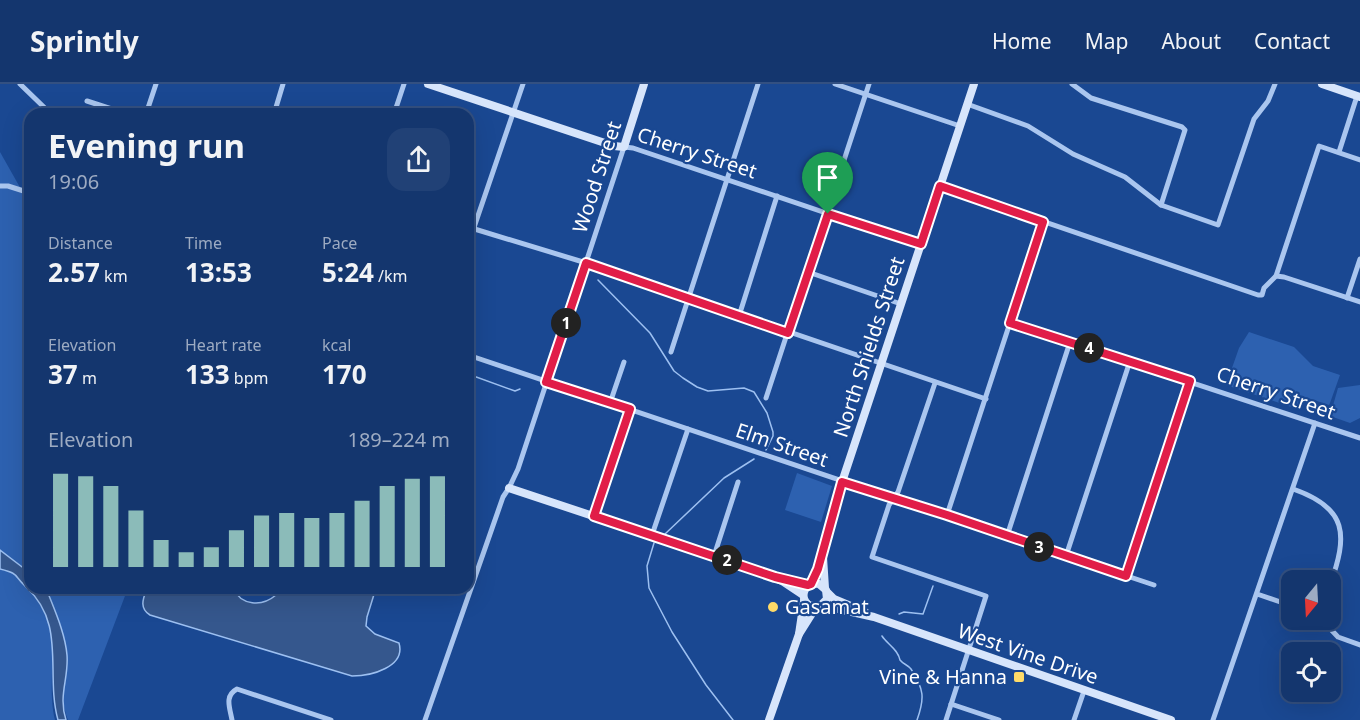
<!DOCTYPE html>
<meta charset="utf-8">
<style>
body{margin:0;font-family:"Noto Sans",sans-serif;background:#214176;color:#f1f3f6;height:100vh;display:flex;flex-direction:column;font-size:22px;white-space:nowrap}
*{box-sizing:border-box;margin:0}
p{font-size:20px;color:#9dabc2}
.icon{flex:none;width:33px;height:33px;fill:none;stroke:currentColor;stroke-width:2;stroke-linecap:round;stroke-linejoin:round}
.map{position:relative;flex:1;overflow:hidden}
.side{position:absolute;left:24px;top:24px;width:450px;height:486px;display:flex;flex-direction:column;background:#14366e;border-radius:18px;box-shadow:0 6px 24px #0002,0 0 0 2px #335081}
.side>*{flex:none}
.needle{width:39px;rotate:198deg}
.fabs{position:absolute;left:1281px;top:486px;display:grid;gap:12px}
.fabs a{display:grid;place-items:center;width:60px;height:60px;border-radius:12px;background:#14366e;box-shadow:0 6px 24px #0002,0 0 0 2px #335081;font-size:30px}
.pin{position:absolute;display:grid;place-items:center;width:51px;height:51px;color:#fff;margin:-62px -26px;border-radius:50% 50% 50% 0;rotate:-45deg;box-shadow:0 0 6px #0007}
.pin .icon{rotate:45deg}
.km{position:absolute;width:30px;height:30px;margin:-15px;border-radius:50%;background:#222;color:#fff;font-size:16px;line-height:30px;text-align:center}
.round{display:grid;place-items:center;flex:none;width:63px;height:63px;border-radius:18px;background:#214176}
.headline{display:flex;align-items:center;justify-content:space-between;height:102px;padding:0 24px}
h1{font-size:33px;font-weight:700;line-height:45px}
.stats{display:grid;grid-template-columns:repeat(3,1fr);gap:9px;height:102px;padding:6px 24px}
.stats div{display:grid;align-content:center}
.stats b{font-size:26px;font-weight:700}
.stats small{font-size:16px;font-weight:400}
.stats p{font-size:16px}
.chart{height:168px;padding:12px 24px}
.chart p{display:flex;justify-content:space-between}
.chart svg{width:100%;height:108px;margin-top:6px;stroke:#8bbbb9;stroke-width:6}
header{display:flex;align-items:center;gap:36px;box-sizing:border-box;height:84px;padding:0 30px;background:#14366e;border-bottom:2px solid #335081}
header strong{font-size:28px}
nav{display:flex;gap:33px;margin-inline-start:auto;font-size:21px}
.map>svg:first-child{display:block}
</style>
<header>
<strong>Sprintly</strong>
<nav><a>Home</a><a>Map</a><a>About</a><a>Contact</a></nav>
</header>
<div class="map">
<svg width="1360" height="636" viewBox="0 0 1360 636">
<rect width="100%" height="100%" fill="#1a4892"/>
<g fill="#2d61b0">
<polygon points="0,68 26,114 30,115 30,489 0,466"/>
<polygon points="1249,248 1294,263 1313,282 1340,291 1330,319 1329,321 1305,313 1300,326 1226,301 1239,264"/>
<polygon points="1360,301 1360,334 1350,339 1330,332 1338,304"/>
<polygon points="797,389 832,402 821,438 785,426"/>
<path d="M0,485C19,490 13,491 26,503C69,541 44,588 55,636H0Z"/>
<path d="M46,504H128L78,636H68C57,607 70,597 67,571C65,548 54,525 46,504Z"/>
</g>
<g fill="#35578d" stroke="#9dc0f1" stroke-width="1.5">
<path d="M0,466L30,489V504H46C54,525 65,548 67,571C69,594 58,611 66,636H58C45,589 67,540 26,503C13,491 20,490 0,485Z"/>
<path d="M147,504H233C241,522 262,523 276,511V504H376L367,533L366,542L375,550L399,559C406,583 371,592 352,592L150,531C139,524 143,515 147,504Z"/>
</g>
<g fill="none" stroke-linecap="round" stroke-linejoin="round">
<g stroke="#9dc0f1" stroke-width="1.5">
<polyline points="598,196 650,249 674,287 683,294 697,303 708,307 744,304 754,308 767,329 773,348 773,352 766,366"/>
<polyline points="468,287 469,286"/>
<polyline points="468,290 515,307 520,305"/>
<polyline points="665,450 724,394 754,375"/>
<polyline points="654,459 647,482 649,504 672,548 706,601 733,636"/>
<polyline points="899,530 904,528 923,530 933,502"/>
<path d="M882,552C887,560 898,565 900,576C903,580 908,581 911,585C924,605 925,614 917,636"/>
</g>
<g stroke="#aac6ef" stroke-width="5">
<polyline points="20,0 51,30"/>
<polyline points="835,0 960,42"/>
<polyline points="1072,0 1091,14 1182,43 1185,46 1161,121"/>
<polyline points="87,17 127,30"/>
<polyline points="967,20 1028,42 1073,70 1125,93 1161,121 1218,141 1254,35 1268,17 1275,0"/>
<polyline points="146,30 156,0"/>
<polyline points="274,30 283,0"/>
<polyline points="394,30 404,0"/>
<polyline points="1339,68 1357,12"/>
<polyline points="0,102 8,102 30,109"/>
<polyline points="940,102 1258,211 1262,211 1264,204 1276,192 1284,193 1360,218"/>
<polyline points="468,143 593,181 986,315"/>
<polyline points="468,161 523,0"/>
<polyline points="808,188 901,220"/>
<polyline points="1276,192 1319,62 1360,76"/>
<polyline points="1347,214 1360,175"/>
<polyline points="739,232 777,112"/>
<polyline points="1010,239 1360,354"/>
<polyline points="671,268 758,0"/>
<path d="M468,271C697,348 925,425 1154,501"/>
<polyline points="935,299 898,408 889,421 872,473 986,512 946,636"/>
<polyline points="766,314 869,0"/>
<polyline points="610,319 624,278"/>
<path d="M1293,405C1348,424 1348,451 1330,501"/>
<polyline points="947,431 1043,138"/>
<polyline points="594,432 630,325"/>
<polyline points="652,451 688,345"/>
<polyline points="1007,452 1070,258"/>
<polyline points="714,472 738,398"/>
<polyline points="1066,472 1130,277"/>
<polyline points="1126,492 1190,297"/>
<polyline points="1257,510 1292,522"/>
<polyline points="1322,536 1338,553 1360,561"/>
<polyline points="951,620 999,636"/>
<path d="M232,636C230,624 224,612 237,605L331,636"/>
<polyline points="425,636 503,413 509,404 518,385 624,63 633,64 921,161"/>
<polyline points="1074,636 1084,607"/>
<polyline points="1213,636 1315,339"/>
</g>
<g stroke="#d7e5fb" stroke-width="8">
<polyline points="428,0 614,62 624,63 644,0"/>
<polyline points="1322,0 1360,13"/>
<polyline points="509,404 761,488 782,497 803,511"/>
<polyline points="823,473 825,504"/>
<polyline points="784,495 808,501"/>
<polyline points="811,500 818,485 844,392 974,0"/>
<polyline points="827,508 834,515 865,528"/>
<path d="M821,521L827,515L826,506L819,500C804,498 798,513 810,522L821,521L874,533L1171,636"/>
<polyline points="799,550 804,516"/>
<polyline points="769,636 799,550 816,523"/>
</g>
</g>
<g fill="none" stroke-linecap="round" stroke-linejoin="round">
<g stroke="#fff" stroke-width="12">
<polygon id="route" points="940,102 1043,138 1010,239 1190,297 1126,492 947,431 842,398 818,485 811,500 808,501 775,493 594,432 630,325 546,298 586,179 788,249 828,130 921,160"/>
</g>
<use href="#route" stroke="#e11d48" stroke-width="8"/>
</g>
<g fill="#ffdb68" stroke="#1a4892" stroke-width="2">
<circle cx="773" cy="523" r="6"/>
<rect x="1013" y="587" width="12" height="12" rx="3"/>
</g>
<g text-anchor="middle" stroke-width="4.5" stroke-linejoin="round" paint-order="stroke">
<g font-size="20" fill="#fff" stroke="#1a4892">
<text transform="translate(697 69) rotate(18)" y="7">Cherry Street</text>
<text transform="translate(597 93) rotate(-72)" y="7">Wood Street</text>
<text transform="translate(869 263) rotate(-72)" y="7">North Shields Street</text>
<text transform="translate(1276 309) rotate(19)" y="7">Cherry Street</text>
<text transform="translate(782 361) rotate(19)" y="7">Elm Street</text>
<text transform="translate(1028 570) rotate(19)" y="7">West Vine Drive</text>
</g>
<g font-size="20" fill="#fff" stroke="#1a4892" text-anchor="start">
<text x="785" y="530">Gasamat</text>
<text x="1007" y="600" text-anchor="end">Vine &amp; Hanna</text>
</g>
</g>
</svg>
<div class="fabs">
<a><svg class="needle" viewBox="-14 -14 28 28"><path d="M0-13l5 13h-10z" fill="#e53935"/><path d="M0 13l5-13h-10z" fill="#9dabc2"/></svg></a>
<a><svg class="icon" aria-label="locate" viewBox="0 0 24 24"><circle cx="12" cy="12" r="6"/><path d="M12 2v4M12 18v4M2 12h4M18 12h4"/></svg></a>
</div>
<div class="pin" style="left:828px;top:130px;background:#1e9e55"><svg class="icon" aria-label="arrive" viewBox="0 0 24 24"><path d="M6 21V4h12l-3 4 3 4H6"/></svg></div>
<b class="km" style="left:566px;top:239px">1</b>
<b class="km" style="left:727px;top:476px">2</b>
<b class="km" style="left:1039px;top:463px">3</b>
<b class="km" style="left:1089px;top:264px">4</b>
<section class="side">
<div class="headline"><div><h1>Evening run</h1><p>19:06</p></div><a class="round"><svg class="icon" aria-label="share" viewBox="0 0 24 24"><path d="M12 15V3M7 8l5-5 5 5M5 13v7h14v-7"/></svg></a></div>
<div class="stats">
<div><p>Distance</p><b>2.57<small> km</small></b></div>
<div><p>Time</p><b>13:53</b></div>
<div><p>Pace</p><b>5:24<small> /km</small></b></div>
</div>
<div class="stats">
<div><p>Elevation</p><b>37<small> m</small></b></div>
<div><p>Heart rate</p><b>133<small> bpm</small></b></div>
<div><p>kcal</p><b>170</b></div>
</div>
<div class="chart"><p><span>Elevation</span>189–224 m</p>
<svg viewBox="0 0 160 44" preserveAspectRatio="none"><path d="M5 44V6M15 44V7M25 44V11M35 44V21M45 44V33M55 44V38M65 44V36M75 44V29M85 44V23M95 44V22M105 44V24M115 44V22M125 44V17M135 44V11M145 44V8M155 44V7"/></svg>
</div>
</section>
</div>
